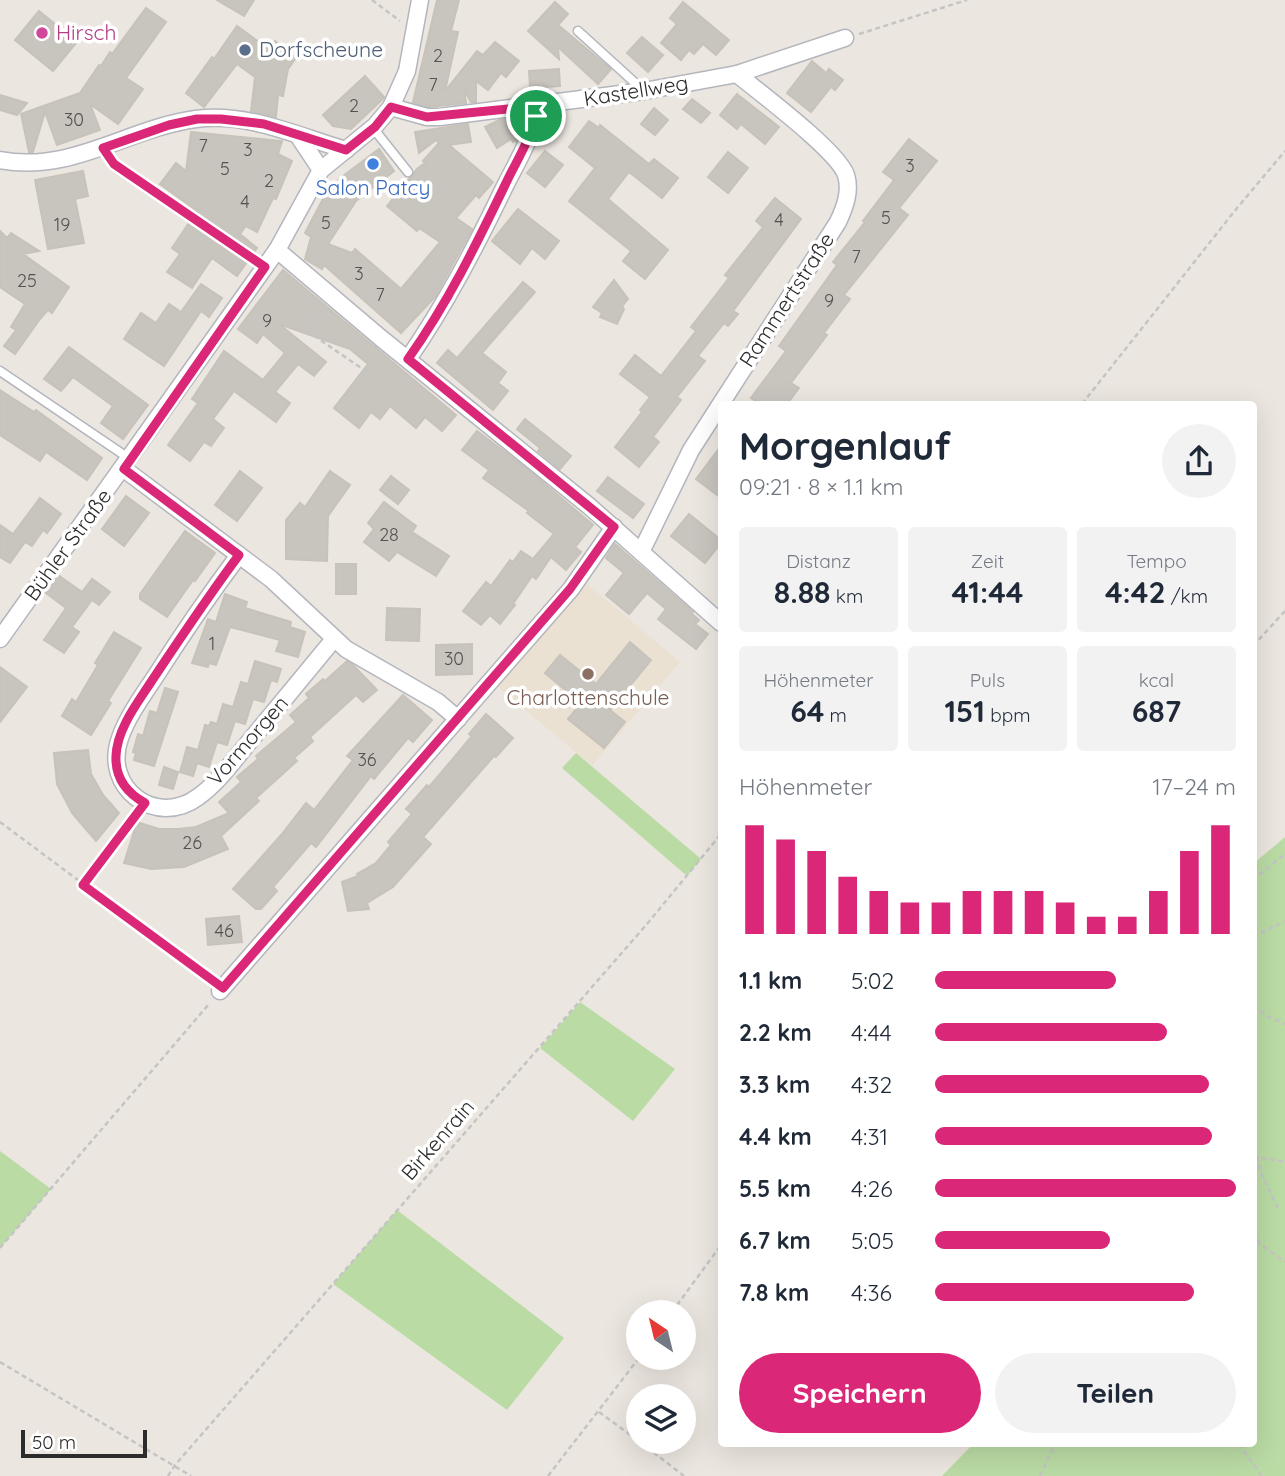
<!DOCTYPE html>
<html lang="de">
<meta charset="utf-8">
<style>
body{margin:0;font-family:Quicksand,sans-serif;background:#f2f2f3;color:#1f2937;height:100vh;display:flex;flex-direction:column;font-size:26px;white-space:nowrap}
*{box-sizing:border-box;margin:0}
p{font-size:23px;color:#747a83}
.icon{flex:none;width:38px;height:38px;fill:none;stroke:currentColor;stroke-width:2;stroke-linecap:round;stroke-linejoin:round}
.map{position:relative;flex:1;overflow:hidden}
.sheet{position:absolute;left:718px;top:401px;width:539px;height:1046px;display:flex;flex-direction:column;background:#fff;border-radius:7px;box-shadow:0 7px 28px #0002}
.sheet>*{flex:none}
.needle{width:46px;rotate:325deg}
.buttons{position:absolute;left:626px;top:1300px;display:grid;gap:14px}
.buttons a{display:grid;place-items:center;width:70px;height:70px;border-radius:50%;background:#fff;box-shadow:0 7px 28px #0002;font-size:35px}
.scale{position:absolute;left:21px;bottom:18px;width:126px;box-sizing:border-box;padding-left:7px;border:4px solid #2c2c2c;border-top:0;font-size:19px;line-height:24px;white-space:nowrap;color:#2c2c2c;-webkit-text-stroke:5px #fff;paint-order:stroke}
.pin{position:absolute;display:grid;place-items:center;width:60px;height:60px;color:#fff;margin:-30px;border:4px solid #fff;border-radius:50%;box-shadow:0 2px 7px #0007}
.round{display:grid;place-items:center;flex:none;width:74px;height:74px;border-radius:37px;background:#f2f2f3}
.overview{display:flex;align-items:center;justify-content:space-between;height:119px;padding:0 21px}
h1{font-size:38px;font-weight:700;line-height:52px}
.metrics{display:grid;grid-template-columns:repeat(3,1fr);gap:10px;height:119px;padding:7px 21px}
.metrics div{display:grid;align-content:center;border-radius:7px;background:#f2f2f3;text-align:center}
.metrics b{font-size:30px;font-weight:700}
.metrics small{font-size:19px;font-weight:400}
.metrics p{font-size:19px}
.chart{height:196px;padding:14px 21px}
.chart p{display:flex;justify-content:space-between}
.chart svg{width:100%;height:126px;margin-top:7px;stroke:#db2777;stroke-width:6}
.cta{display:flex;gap:14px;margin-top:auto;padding:14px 21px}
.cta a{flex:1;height:80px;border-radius:42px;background:#db2777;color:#fff;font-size:28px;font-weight:700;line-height:80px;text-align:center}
.cta a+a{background:#f2f2f3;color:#1f2937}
ul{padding:0 21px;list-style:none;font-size:23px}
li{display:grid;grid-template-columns:112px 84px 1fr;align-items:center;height:52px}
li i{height:18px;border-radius:9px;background:#db2777}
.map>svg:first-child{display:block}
</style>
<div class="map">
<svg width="1285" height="1476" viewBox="0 0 1285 1476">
<rect width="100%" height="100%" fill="#ece6e0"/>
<polygon fill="#ebe1d2" points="585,582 680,662 592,766 497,686"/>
<g fill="#badba4">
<polygon points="576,753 701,859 687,876 562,768"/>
<polygon points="1285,837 1285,1476 942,1476 973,1444 1253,1444 1253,864"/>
<polygon points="580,1002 675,1069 633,1121 540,1048"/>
<polygon points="0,1151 51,1189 0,1248"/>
<polygon points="397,1210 564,1338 507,1410 333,1284"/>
</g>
<g fill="#c8c4be" stroke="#c7c2ba" stroke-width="2">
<polygon points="217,0 254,0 244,16"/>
<polygon points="437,0 459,0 451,31 458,32 445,91 477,51 483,55 495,42 519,61 506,77 501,73 488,90 476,81 476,102 471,102 464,90 466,103 428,107 413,102"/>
<polygon points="555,2 568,14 558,25 611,69 598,84 558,47 559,59 528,31"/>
<polygon points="683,2 729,40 716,55 703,44 694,54 689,50 681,60 661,43 677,24 670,18"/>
<polygon points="146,8 166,22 126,78 143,89 118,124 90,104 100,130 57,145 45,112 33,152 29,152 21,114 80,93 99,65 101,66 110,52 112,54"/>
<polygon points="39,11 77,42 53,71 15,40"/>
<polygon points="237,26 270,50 275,41 296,58 288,69 283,96 278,95 276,117 251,111 255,77 237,64 204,107 186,93 212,57 214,59"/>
<polygon points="642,37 663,55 648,72 627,53"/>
<polygon points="812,61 826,73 829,69 843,80 835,90 831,87 811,112 787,93"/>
<polygon points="559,69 560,86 530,88 529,71"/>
<polygon points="365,76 384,97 383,99 351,129 333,126 323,115"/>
<polygon points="737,94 779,127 765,144 741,124 737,129 720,115"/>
<polygon points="0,95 27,103 17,115 0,110"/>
<polygon points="692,99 710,113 701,123 683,109"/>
<polygon points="654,108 668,120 655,135 641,124"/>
<polygon points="523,117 516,141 513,142 511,139 497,148 485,127 499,120"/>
<polygon points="589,121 599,128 600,125 649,164 654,159 678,178 662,198 629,172 608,199 668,250 645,279 623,261 631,251 569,201 595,168 569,147"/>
<polygon points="468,124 471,142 449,145 493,182 479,198 476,195 456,218 472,229 435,297 401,333 324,265 322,269 305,259 311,237 305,233 324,197 339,179 379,149 394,171 356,201 328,244 352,253 355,249 401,289 440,242 419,228 417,231 387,206 417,169 425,163 423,161 439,143 436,140 419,153 415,132"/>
<polygon points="191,132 282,141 278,154 292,161 276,199 273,198 257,232 246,226 240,234 257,248 237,276 212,258 192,288 167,272 180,254 172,248 197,211 160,184 176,163 186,171"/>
<polygon points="909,139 937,161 899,208 908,215 844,295 850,299 824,333 827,335 791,383 799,388 787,404 760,404 751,398 786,351 779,346 837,265 833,262 865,222 863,221 894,180 883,172"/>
<polygon points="545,151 563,165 545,187 527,173"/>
<polygon points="728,152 748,168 728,193 708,177"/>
<polygon points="83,171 88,196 75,199 84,243 48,249 35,180"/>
<polygon points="775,198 801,219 733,311 738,314 728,326 724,323 698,356 705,361 677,397 681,400 653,437 659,442 639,467 615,447 642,412 640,410 650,397 620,374 635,355 661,376 696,331 691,327 729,278 725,275 763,227 756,221"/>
<polygon points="518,209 559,241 545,259 532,248 520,264 492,241"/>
<polygon points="0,231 7,238 11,233 39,251 23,254 69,287 52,313 48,310 40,319 15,354 4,346 16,330 11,327 25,304 0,287"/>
<polygon points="283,270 456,415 442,431 425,417 416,428 390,406 380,419 371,412 359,428 334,408 368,364 350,349 279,324 326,362 314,376 298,364 275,392 290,403 276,422 234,391 213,419 224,428 211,446 204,442 190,461 168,445 198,403 192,399 224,351 263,380 285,353 263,334 257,343 238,329"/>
<polygon points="614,280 628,299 622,306 624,309 617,324 600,317 602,313 593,307"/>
<polygon points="523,282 535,292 482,353 506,372 498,383 508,391 493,410 437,363 448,350 457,358"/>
<polygon points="201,284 222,298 209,317 201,311 164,366 124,339 141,313 156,323 169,304 181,312"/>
<polygon points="69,347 148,405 123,439 101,423 113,406 73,377 61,391 44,379"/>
<polygon points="0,390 34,412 36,410 102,458 87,480 46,452 40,461 0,435"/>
<polygon points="525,419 571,456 560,469 538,451 540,448 517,429"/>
<polygon points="477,431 525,467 593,525 575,547 581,552 566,570 551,557 536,579 532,576 513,604 515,605 500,624 490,615 481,625 463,611 486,582 491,586 510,560 513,562 521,551 533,559 554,534 527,513 529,511 483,478 489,470 462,450"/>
<polygon points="721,446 721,498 696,479"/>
<polygon points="240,471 262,488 237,521 215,505"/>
<polygon points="330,471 350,485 328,516 327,561 286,559 286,520 300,503 305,507"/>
<polygon points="391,476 409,490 398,504 380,490"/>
<polygon points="608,477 644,504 633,518 597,491"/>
<polygon points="126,496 149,513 124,546 102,529"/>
<polygon points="40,498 61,514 47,533 43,530 32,546 25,542 10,563 0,557 0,525 13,534"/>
<polygon points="384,502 416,526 412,532 449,556 436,576 397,552 389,561 364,542 374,529 368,523"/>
<polygon points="689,514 721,540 721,543 705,563 671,536"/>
<polygon points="185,531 215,553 195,581 193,580 167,617 140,599 140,594"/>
<polygon points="615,544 693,612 692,614 699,620 695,624 708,634 696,649 658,619 666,609 647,593 629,614 606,595 624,573 606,558"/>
<rect x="336" y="564" width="20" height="30"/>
<polygon points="58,575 82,592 92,579 110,592 99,605 92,600 72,627 79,632 64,653 44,640 66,608 46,593"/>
<polygon points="225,594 247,602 245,608 291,622 290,627 305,632 298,657 276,651 280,640 230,627 216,665 209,663 208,667 192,663 208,619 216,622"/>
<polygon points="387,608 420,609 419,641 386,640"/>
<polygon points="114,632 141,648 108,701 111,703 91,735 62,716 72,699 76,702 98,665 95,663"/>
<polygon points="630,642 651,660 610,710 625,722 604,748 568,719 581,703 545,673 560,655 596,684"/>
<polygon points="472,644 472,674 436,675 436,645"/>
<polygon points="255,661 281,669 277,682 271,680 264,702 253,699 245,724 235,721 227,745 217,742 209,767 197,763 193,776 180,772 187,747 198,750 205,725 209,726 211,722 217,724 223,704 233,707 241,682 248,684"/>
<polygon points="347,661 354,666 377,690 363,702 356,695 310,737 313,741 294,758 297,761 256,798 259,801 221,836 228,849 184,867 151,869 124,863 137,822 159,829 178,829 196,827 229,813 219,802 241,782 237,777 258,759 256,756 296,722 290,715 309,698 306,694 323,679 325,681"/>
<polygon points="0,667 27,687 0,722"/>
<polygon points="165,688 178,692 154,766 134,760 136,753 133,752 138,734 143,736 150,711 157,713"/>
<polygon points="403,695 432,720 413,742 408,738 374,779 371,776 316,847 311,843 273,887 277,891 261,909 256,909 233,889 282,834 306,803 314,810 353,760 347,756"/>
<polygon points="486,714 513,738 496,757 494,756 423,837 431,844 393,887 367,903 369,909 348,911 342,882 358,876 357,874 376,863 391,845 388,842 412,814 406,809 427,785 429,787 472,736 469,734"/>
<polygon points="88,750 91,774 103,795 119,813 96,841 72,813 57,784 54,753"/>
<polygon points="164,767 178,772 173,789 159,785"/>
<polygon points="239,916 242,942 208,945 206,919"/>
</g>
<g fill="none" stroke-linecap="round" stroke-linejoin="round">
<g stroke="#b4b6be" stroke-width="11">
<g id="lane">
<polyline points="578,31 644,91"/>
<polyline points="373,128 408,172"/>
<polyline points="0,371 130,459"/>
</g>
</g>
<g stroke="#b4b6be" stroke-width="19">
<g id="street">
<polyline points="391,107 427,117 440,117 644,91 737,74 845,38"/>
<polyline points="299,137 321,170"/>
<path d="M0,160C71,174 128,128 196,119C247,112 298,136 346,150"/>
<polyline points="277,250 382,339 589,506 721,623"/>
<path d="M408,359C446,304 476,246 505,186C518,160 534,135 537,106"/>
<polyline points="124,469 271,579 346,649 438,702 458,719"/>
<path d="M641,552L691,450L838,222C845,207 851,191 846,175C838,151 760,93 737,74"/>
<path d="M239,555C210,594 183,633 157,674C144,694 128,715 120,738C102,788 156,828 198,797C218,783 233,761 249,742C277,708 306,673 334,639"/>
<polyline points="0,639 277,250 321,170 375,126 391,107 407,71 420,0"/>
<polyline points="220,991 571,589 614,527"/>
</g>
</g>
<g stroke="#c4c4c4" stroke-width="2.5" stroke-dasharray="5 3.5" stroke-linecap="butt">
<polyline points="372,0 400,21"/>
<polyline points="859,34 967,0"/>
<polyline points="112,162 251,257"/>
<polyline points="323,311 307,331 370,374"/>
<polyline points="1082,404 1237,208 1285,151"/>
<polyline points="1253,646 1285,611"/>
<polyline points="0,822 211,979"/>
<polyline points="1253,880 1285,854"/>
<polyline points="83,885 136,815"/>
<polyline points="1253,937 1285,921"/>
<polyline points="1253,1006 1267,1016 1285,1024"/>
<polyline points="1253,1140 1260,1170 1278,1209"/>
<polyline points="1253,1158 1257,1157 1285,1162"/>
<polyline points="1253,1233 1260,1244 1285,1262"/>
<polyline points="0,1248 209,1004"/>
<polyline points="672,1312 721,1245"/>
<polyline points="0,1362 191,1476"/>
<polyline points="599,1412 639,1441"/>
<polyline points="640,1442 684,1476"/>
<polyline points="1239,1444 1262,1476"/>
<polyline points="168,1476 175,1465 647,924 721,834"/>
<polyline points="548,1476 639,1358"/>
<polyline points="1040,1476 1055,1444"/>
</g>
<use href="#lane" stroke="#fff" stroke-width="8"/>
<use href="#street" stroke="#fff" stroke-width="16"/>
</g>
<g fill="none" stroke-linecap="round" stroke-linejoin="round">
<g stroke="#fff" stroke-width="14">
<path id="route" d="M537,106C534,134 519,156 507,181C476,245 449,301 408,359L614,527L570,589L223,988L83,885L145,803C127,793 115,778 116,756C117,728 139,701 153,679C181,637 209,595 239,555L124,469L265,267L114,164L103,148L169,125L197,119H221L264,124L346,150L375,127L391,107L427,117Z"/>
</g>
<use href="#route" stroke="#db2777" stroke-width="9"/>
</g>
<circle fill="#d1479c" stroke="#fff" stroke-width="2.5" cx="42" cy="33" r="7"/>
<circle fill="#5c6f8a" stroke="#fff" stroke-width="2.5" cx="245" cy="50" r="7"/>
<circle fill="#3f7fe0" stroke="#fff" stroke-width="2.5" cx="373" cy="164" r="7"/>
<circle fill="#8d6e63" stroke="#fff" stroke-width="2.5" cx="588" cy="674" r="7"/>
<g text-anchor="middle" stroke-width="7" stroke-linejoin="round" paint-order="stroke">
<g font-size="18" fill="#535250">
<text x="438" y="62">2</text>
<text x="433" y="91">7</text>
<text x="354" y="112">2</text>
<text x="74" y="126">30</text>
<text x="203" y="152">7</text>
<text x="248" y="156">3</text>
<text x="910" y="172">3</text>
<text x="225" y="175">5</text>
<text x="269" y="187">2</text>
<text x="245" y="208">4</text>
<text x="886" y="224">5</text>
<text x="779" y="226">4</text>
<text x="326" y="229">5</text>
<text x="62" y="231">19</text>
<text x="856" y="263">7</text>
<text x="359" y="280">3</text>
<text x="27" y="287">25</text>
<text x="380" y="301">7</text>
<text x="829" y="307">9</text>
<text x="267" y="327">9</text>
<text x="389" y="541">28</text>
<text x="212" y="650">1</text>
<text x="454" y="665">30</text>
<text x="367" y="766">36</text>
<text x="192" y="849">26</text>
<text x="224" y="937">46</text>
</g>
<g font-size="21" fill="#b23c85" stroke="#fff" text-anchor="start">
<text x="56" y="40">Hirsch</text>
</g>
<g font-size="21" fill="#4e5e75" stroke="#fff" text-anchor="start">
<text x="259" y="57">Dorfscheune</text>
</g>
<g font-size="21" fill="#2c2c2c" stroke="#fff">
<text transform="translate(636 91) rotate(-9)" y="7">Kastellweg</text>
<text transform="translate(787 300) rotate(-57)" y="7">Rammertstraße</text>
<text transform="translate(68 545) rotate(-54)" y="7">Bühler Straße</text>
<text transform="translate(248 741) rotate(-49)" y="7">Vormorgen</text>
<text transform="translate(438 1140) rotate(-49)" y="7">Birkenrain</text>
</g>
<g font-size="21" fill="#366cbe" stroke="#fff">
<text x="373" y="195">Salon Patcy</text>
</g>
<g font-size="21" fill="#785e54" stroke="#fff">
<text x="588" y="705">Charlottenschule</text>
</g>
</g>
</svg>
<div class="buttons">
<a><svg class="needle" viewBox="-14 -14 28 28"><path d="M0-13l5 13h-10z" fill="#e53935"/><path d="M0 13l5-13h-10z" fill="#747a83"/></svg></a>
<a><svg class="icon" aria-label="layers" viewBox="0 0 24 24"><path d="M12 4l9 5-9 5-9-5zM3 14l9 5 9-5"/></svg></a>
</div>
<div class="scale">50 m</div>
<div class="pin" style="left:536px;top:116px;background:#1e9e55"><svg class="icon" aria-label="arrive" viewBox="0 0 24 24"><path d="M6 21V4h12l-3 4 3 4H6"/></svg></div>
<section class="sheet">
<div class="overview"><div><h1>Morgenlauf</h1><p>09:21 · 8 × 1.1 km</p></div><a class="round"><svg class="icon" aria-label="share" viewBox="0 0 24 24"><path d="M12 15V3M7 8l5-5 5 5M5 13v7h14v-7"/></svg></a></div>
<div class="metrics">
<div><p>Distanz</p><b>8.88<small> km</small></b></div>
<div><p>Zeit</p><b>41:44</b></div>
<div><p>Tempo</p><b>4:42<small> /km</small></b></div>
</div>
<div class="metrics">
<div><p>Höhenmeter</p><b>64<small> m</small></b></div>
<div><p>Puls</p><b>151<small> bpm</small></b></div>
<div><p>kcal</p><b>687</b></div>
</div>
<div class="chart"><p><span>Höhenmeter</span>17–24 m</p>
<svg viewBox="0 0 160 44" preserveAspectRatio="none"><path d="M5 44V6M15 44V11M25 44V15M35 44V24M45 44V29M55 44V33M65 44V33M75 44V29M85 44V29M95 44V29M105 44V33M115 44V38M125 44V38M135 44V29M145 44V15M155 44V6"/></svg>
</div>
<ul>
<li><b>1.1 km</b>5:02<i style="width:60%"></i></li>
<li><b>2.2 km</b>4:44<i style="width:77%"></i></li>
<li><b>3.3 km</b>4:32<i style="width:91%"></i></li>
<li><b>4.4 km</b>4:31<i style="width:92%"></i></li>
<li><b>5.5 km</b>4:26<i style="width:100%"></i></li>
<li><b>6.7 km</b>5:05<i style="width:58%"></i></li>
<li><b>7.8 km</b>4:36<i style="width:86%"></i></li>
</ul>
<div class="cta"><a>Speichern</a><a>Teilen</a></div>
</section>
</div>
